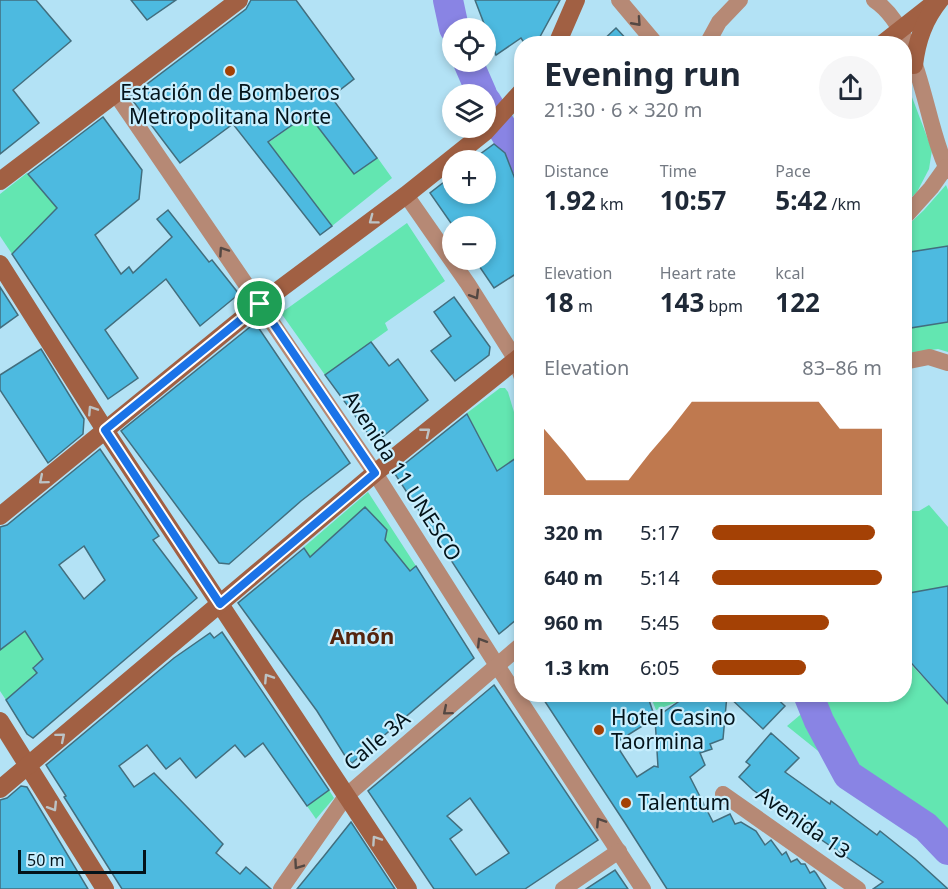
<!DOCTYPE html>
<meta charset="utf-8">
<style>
body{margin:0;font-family:"Noto Sans",sans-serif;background:#f6f6f7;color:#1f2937;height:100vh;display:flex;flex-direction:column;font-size:22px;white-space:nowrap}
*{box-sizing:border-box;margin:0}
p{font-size:20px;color:#747a83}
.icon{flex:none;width:33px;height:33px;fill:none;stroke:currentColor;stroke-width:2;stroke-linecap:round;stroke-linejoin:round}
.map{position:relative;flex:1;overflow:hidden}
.details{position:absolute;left:514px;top:36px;width:398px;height:666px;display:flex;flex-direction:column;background:#fff;border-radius:24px;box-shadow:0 3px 9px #0003}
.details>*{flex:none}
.controls{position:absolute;left:442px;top:18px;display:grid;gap:12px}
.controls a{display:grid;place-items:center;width:54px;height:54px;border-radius:50%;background:#fff;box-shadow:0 3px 9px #0003;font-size:30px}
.scale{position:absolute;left:18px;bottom:15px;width:128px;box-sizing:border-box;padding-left:6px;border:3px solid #03131a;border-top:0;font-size:16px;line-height:21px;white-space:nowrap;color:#03131a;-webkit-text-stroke:4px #c8eefd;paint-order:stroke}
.pin{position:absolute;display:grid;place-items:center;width:51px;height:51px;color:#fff;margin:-26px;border:3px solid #fff;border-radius:50%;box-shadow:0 2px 6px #0007}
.round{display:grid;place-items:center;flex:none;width:63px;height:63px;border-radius:32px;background:#f6f6f7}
.overview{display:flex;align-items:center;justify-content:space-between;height:102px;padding:0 30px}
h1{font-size:33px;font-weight:700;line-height:45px}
.figures{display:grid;grid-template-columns:repeat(3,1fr);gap:9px;height:102px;padding:6px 30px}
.figures div{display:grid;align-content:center}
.figures b{font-size:26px;font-weight:700}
.figures small{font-size:16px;font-weight:400}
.figures p{font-size:16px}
.chart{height:168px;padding:12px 30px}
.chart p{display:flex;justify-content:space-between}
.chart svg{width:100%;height:108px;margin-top:6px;fill:#a44105;opacity:.7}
ul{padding:0 30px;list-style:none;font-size:20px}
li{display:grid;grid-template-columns:96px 72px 1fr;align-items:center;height:45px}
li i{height:15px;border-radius:8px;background:#a44105}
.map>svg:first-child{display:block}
</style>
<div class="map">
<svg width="948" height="889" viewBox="0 0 948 889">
<rect width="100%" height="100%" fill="#b3e2f5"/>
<g fill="#63e6b1">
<polygon points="904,76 932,150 929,169 917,192 905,204"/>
<polygon points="308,114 355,173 377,157 392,178 332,226 268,143"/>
<polygon points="27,173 57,208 12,254 0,236 0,194"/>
<polygon points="946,185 948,190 948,246 905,253 905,228 924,210"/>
<polygon points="407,223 445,281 385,323 388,330 325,375 281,313"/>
<polygon points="948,322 948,352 938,349 905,354 905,329"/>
<polygon points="500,388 505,388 508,392 522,439 522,454 497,471 467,413"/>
<polygon points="368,492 416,566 410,571 385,540 365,508 310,557 304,547"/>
<polygon points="929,505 948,527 948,586 905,594 905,511 919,511"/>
<polygon points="34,624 43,659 33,667 37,673 6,700 0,691 0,650"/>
<polygon points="904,657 948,704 948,850 926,827 848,775 787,726 812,705 808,695 904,694"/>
<polygon points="650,695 696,695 656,710"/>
<polygon points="329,790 334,798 316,819 307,806"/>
</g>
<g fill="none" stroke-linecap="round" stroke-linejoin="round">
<g stroke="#8984e4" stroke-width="30">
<polyline points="448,0 454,28"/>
<polyline points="468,62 482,94"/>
<polyline points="486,101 522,161"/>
<polyline points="808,694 819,721 848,775 926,827 948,850"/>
</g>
</g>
<g fill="#4dbae0" stroke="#426e7e" stroke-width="1.5" fill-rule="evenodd">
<polygon points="0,0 36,0 71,41 13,90 39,123 0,154"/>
<polygon points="131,0 176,0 147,20"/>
<polygon points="251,0 296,0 354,79 331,97 377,158 354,174 308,114 268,142 332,226 320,235 233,124 180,163 130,97 246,9"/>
<polygon points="475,0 560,0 536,44 525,44 521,38 496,55"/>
<polygon points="616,28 631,44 599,44"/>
<polygon points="103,117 142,170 139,199 95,235 121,274 129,267 133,273 172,237 157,219 168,210 209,262 212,260 239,294 200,326 166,279 105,330 138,378 108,399 12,254 57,208 28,174"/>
<polygon points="494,144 505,153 522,197 522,270 494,288 475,260 486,260 486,226 453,226 430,193 453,175 453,194 486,194 486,160 472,160"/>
<polygon points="948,246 948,322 904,329 904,253"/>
<polygon points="0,287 18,315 0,328"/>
<polygon points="454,297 490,347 489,355 455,381 431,351 451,336 434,312"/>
<polygon points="250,327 258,327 350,463 301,501 229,564 219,563 121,431"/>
<polygon points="371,342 389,366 398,359 428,400 375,443 325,375"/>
<polygon points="41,349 84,419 83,434 48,463 0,390 0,375"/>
<polygon points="467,414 497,471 522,454 522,615 499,634 395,474 397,470"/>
<path d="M100,449L159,536L153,540L197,598L33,738L27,734L6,700L37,673L33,668L43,659L25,631L0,650V527L7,525ZM84,546L105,580L84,599L59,565Z"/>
<polygon points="365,507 387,530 385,540 410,571 416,566 474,658 352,763 347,759 317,711 238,603 304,548 310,557"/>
<polygon points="948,586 948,704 904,655 904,594"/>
<polygon points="222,632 329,790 307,806 263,743 245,757 235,745 196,778 180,758 166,769 147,745 119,766 134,787 154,773 223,844 216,853 240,874 246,867 271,889 122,889 64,797 66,796 46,765 174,658 210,633 214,638"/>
<path d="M494,685L598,840L525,889H434L368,791ZM470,798L509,853L476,875L450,839L462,830L447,816Z"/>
<path d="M540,694H647L655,718L681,700L696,694H772L785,706L763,729L727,695L723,739L710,744L712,749L700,753L705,765L690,777L713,822L730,814L735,824L741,822L756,831L765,845L771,840L782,855L786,852L791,862L797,859L801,864H805L810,873L814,871L816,873L826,889H667L625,823ZM655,718L658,767L654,766L637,777L615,743Z"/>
<polygon points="771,733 799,758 785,772 830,804 831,801 877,835 880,831 915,859 948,889 873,889 883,882 810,832 811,830 753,790 739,777 750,765 746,762"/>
<polygon points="21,786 27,787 88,889 0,889 0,800 7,798"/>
<polygon points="351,822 395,889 297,889 324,856"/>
<polygon points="615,870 628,889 586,889"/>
</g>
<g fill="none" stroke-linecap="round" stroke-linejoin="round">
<g stroke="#b68975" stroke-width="16">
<polyline points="619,0 656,44"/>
<path d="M874,0C921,31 924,123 948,171"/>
<polyline points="707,44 719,22 740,0"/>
<polyline points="115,93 375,473 498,667 643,889"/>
<polyline points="406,195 468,284 516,360 522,378"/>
<polyline points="904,218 931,188 946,167"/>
<polyline points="904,362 929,357 948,363"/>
<polyline points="723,794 858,889"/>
<polyline points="281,889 346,796 522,644"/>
<polyline points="563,889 619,851"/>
</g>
<g stroke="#a16043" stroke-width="18">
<polyline points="557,44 576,0"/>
<polyline points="882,44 933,4"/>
<path d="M914,65C917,40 924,20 940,0"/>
<polyline points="0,181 239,0"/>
<polyline points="0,264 105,430 408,889"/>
<polyline points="0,516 260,304 406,195 485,132 522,91"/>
<polyline points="0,721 105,889"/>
<polyline points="0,789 375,473 522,355"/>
</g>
</g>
<defs><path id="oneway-chevron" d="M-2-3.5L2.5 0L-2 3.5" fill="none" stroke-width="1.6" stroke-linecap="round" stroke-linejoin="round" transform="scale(1.5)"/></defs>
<g stroke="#544843">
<use href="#oneway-chevron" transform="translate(637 22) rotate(48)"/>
<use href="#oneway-chevron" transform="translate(223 251) rotate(-124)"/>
<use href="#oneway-chevron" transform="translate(475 295) rotate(59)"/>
<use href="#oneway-chevron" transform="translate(481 642) rotate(-122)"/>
<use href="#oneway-chevron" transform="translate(447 711) rotate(140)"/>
<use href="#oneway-chevron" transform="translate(600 822) rotate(-123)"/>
<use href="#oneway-chevron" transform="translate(298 865) rotate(125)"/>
</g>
<g stroke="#bcc3c5">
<use href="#oneway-chevron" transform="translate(373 220) rotate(143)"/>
<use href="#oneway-chevron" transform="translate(92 410) rotate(-123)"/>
<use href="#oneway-chevron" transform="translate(426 432) rotate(-39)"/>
<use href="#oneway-chevron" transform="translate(43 480) rotate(140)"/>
<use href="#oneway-chevron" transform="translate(268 678) rotate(-123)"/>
<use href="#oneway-chevron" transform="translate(61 737) rotate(-40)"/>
<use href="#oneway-chevron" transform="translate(53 807) rotate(58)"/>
<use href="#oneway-chevron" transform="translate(376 840) rotate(-124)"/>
</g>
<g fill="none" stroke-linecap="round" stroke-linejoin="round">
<g stroke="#fff" stroke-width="12">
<polygon id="route" points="260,304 375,473 220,604 105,430"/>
</g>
<use href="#route" stroke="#1a73e8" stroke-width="8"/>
</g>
<g fill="#a44105" stroke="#c8eefd" stroke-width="2">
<circle cx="230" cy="71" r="6"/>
<circle cx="599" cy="730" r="6"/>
<circle cx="626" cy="803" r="6"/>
</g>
<g text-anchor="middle" stroke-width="4.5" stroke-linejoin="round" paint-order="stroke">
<g font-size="21" fill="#03131a" stroke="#c8eefd" text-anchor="start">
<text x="230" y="100" text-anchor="middle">Estación de Bomberos<tspan x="230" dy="24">Metropolitana Norte</tspan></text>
<text x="611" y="725">Hotel Casino<tspan x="611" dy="24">Taormina</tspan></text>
<text x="638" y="810">Talentum</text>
</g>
<g font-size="21" fill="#03131a" stroke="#c8eefd">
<text transform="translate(402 476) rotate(57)" y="7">Avenida 11 UNESCO</text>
<text transform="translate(377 741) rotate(-40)" y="7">Calle 3A</text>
<text transform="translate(803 823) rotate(35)" y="7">Avenida 13</text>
</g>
<g font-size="22" font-weight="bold" fill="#55240d" stroke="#c8eefd">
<text x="362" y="644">Amón</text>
</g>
</g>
</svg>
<div class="controls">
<a><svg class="icon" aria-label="locate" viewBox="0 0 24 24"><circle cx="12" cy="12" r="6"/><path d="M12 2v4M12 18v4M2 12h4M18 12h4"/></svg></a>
<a><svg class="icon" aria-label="layers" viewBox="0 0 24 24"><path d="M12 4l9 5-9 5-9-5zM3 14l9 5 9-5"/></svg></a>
<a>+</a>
<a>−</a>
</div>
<div class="scale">50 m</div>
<div class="pin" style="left:260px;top:304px;background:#1e9e55"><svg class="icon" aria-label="arrive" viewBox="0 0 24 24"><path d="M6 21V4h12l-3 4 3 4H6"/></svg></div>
<section class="details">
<div class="overview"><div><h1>Evening run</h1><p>21:30 · 6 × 320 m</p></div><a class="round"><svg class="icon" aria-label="share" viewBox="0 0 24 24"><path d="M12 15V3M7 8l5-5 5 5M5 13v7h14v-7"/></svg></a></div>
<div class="figures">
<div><p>Distance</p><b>1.92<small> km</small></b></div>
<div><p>Time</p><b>10:57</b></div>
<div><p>Pace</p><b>5:42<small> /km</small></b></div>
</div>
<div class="figures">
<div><p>Elevation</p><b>18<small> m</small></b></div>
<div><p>Heart rate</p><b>143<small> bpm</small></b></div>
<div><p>kcal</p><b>122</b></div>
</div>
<div class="chart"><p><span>Elevation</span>83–86 m</p>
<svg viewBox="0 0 160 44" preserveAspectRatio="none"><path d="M0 44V17L10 27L20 38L30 38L40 38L50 27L60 17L70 6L80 6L90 6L100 6L110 6L120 6L130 6L140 17L150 17L160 17V44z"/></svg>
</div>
<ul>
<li><b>320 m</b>5:17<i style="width:96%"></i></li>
<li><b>640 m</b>5:14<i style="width:100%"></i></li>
<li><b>960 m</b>5:45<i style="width:69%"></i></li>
<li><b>1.3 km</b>6:05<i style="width:55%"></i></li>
</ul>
</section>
</div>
